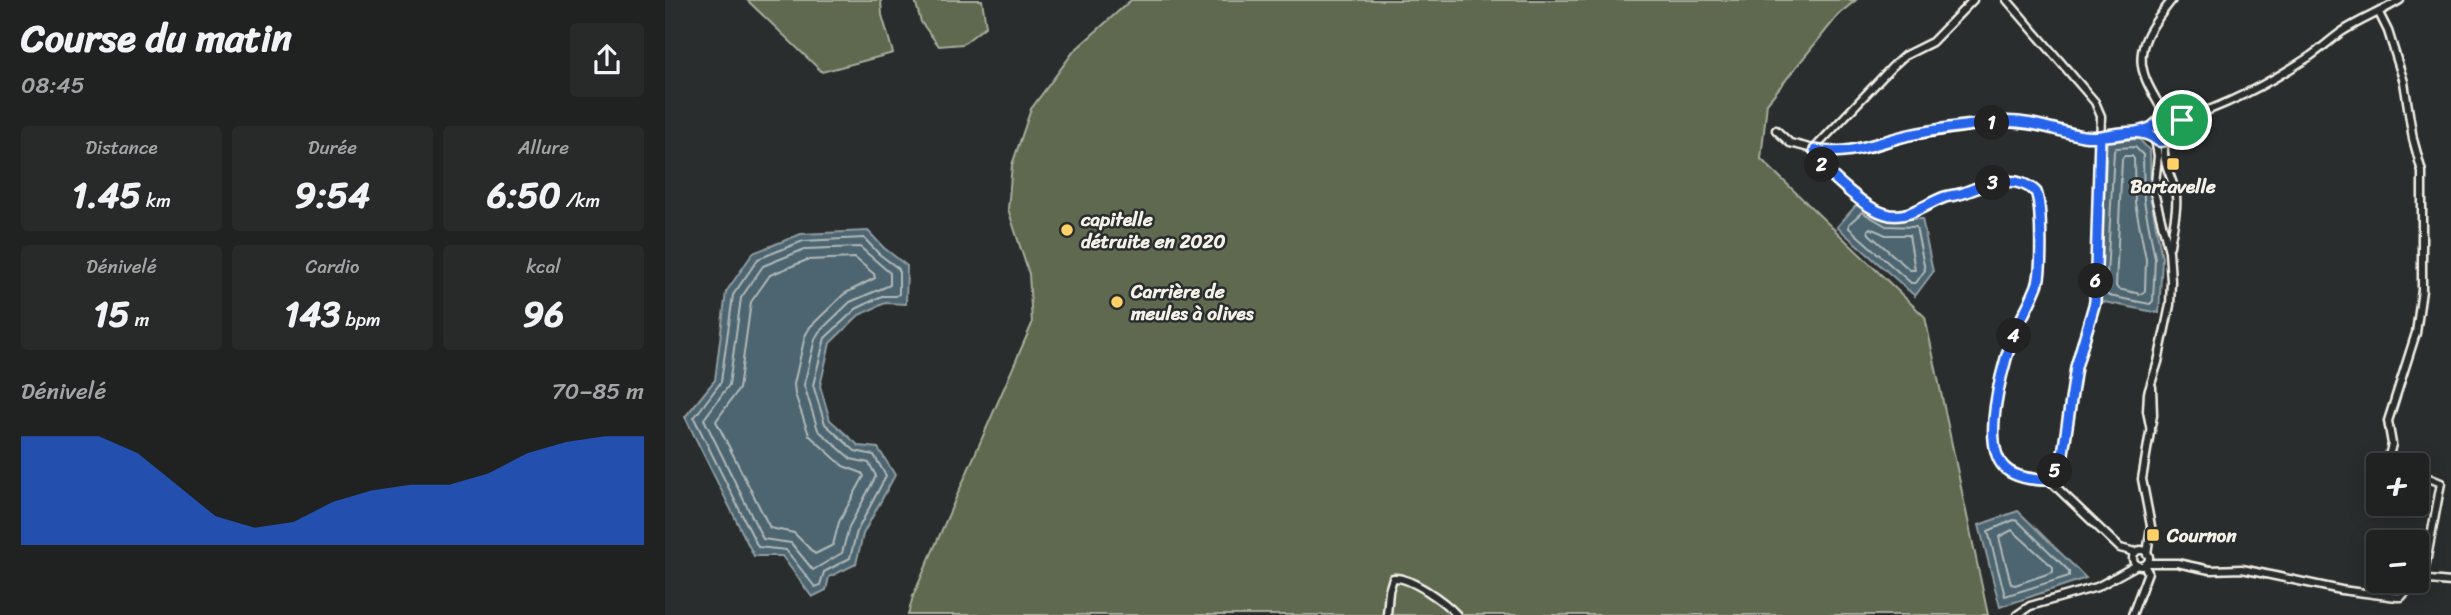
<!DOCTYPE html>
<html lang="fr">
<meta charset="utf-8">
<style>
body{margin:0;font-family:Sriracha,sans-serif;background:#282a2a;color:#f1f3f6;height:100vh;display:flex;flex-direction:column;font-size:26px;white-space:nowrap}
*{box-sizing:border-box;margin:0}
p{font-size:23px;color:#a2a4a5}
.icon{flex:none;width:38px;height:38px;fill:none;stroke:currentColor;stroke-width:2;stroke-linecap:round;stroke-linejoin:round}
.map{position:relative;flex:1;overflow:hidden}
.sheet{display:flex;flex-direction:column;background:#202222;width:665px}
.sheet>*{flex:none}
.tools{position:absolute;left:1701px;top:453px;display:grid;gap:14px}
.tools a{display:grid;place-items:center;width:63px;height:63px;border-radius:7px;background:#202222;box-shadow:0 4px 18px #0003,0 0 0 2px #3d3f40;font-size:35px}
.pin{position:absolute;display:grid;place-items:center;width:60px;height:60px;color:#fff;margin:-30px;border:4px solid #fff;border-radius:50%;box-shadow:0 2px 7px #0007}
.km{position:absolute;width:35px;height:35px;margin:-18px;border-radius:50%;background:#222;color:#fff;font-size:19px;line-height:35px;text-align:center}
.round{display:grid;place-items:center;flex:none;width:74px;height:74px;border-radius:7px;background:#282a2a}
.overview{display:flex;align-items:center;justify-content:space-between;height:119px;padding:0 21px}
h1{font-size:38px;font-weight:700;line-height:52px}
.figures{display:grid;grid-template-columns:repeat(3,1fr);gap:10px;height:119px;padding:7px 21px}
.figures div{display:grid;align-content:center;border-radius:7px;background:#282a2a;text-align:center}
.figures b{font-size:35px;font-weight:700}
.figures small{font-size:19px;font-weight:400}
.figures p{font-size:19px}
.chart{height:196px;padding:14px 21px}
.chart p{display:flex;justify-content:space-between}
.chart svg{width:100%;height:126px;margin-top:7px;fill:#2563eb;opacity:.7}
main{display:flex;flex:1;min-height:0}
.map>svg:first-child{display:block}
</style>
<main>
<section class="sheet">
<div class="overview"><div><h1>Course du matin</h1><p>08:45</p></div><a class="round"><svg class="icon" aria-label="share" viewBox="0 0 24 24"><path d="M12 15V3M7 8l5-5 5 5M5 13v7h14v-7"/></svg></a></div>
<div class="figures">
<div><p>Distance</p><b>1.45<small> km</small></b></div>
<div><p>Durée</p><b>9:54</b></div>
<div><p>Allure</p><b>6:50<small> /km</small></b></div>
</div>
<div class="figures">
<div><p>Dénivelé</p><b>15<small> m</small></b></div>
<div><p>Cardio</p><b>143<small> bpm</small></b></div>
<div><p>kcal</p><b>96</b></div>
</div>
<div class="chart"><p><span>Dénivelé</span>70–85 m</p>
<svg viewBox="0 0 160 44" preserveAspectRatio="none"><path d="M0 44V6L10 6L20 6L30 12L40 23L50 34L60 38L70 36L80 29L90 25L100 23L110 23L120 19L130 12L140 8L150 6L160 6V44z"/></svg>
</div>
</section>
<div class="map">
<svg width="1786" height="615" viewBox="0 0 1786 615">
<rect width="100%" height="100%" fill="#2a2d2e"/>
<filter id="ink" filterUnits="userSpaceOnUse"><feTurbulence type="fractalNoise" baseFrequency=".0143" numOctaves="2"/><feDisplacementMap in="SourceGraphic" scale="14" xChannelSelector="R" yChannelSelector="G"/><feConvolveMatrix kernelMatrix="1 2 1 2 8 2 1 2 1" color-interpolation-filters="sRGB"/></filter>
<g filter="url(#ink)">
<g fill="#5e6950" stroke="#a9ad9c" stroke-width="2">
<polygon points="82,0 216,0 217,15 228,53 157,72"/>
<polygon points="250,0 317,0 321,26 298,44 274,46 256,22"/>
<polygon points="466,0 1191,0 1175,13 1102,103 1096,159 1260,317 1323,615 243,615 248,596 367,324 364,274 343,209 347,165 366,109 409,51"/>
</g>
<g fill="#4d6571" stroke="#909da1" stroke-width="2">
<polygon points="1474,139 1485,151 1486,200 1497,258 1494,313 1434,301 1442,141"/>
<polygon points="1194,202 1224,219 1257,219 1268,272 1250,296 1172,227"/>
<polygon points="203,231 219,248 242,266 241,304 220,303 194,315 165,343 155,386 165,420 194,446 213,448 230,475 198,534 191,564 164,577 161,590 147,597 117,556 89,556 20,417 50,380 61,292 88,253 136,234"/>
<polygon points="1353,511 1421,578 1335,607 1314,525"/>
</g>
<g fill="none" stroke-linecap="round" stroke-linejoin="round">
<g stroke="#b1b9b8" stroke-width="2">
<polygon points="1470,147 1478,155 1479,201 1490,258 1488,301 1485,304 1444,296 1441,293 1449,151 1451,148"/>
<polygon points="1459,156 1467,156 1469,159 1470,203 1481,259 1480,291 1476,294 1453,289 1451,286 1457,159"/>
<polygon points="1197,212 1221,226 1251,227 1260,270 1251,283 1246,283 1184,228 1184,224"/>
<polygon points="1205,228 1221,235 1244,235 1250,270 1245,270 1204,234 1203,230"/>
<polygon points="199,238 214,254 234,269 234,294 231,296 217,296 191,309 160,338 148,385 160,424 190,451 209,455 221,476 192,531 185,558 159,572 155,585 150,587 121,550 93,547 29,418 56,382 68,295 93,259 138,241"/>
<polygon points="195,247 225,273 225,285 185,302 154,332 150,339 139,385 153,430 186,459 204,463 211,476 184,527 177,553 148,570 126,543 98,539 39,419 64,385 76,298 98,266 140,249"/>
<polygon points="190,258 209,274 210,278 179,294 145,327 140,336 129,384 130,394 144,435 178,466 197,473 199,476 174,522 168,545 150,554 129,533 105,528 51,421 74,389 86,302 105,275 142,260"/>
<polygon points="1349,520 1353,521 1404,571 1404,576 1340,596 1323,531"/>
<polygon points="1347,530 1388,567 1388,572 1350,585 1346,584 1334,537"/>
</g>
<g stroke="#f4f1e8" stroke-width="11">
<g id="minor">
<polyline points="1342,0 1430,102 1436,116 1430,302 1411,367 1397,460 1384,480 1455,548 1470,552"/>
<polyline points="1714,13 1723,31 1739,82 1748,139 1757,172 1757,290 1751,333 1723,421 1727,444 1724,456 1727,462 1734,466"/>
<circle cx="1498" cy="131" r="11"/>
<path d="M1499,121V114C1493,101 1483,88 1479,74C1469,45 1490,22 1507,0"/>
<path d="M1504,122C1551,112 1604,83 1644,57C1656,49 1666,39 1678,31C1697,19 1716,12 1735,0"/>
<polyline points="1111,130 1125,143 1164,153 1208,147 1243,136 1335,122 1383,127 1422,137 1472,132 1487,134"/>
<path d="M1500,141C1495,162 1508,176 1511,196C1513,211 1507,230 1505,246"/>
<polyline points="1148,150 1227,67 1239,56 1267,42 1308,0"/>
<path d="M1150,150C1161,173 1166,175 1184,191C1196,201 1210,212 1225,215C1246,218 1262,202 1280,197C1287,194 1295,195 1301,192C1323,183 1352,172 1371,192C1377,206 1377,268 1373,283C1366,303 1353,322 1346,342C1337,370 1316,443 1339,467C1349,478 1371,480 1384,480"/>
<polyline points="1486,431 1482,411 1483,393 1493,362 1505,305 1506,281 1504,251 1489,192 1493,156 1490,139"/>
<polyline points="1752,473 1776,483 1760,568 1754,578"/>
<circle cx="1476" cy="558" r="8"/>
<polyline points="1482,554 1486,526 1477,479 1488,415 1487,387"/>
<polyline points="1482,563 1512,563 1545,570 1577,569 1676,590 1732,597 1736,597 1752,581"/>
<polyline points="1753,579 1786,582"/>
<path d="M722,615L724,591L728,578C745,576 780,602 792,615"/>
<polyline points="1352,615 1365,606 1432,587 1472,565"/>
<polyline points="1467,615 1483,572 1479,565"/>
</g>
</g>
<use href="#minor" stroke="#2a2d2e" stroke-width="6"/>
</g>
</g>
<g fill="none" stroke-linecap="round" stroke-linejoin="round" filter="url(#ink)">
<g stroke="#fff" stroke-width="14">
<path id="route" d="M1517,120L1504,122L1495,121C1492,122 1490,125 1487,127C1477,133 1430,138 1418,136C1391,131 1363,119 1334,122C1305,125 1273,129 1244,135C1212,142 1184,157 1150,150C1161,173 1166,175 1184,191C1196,201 1209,212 1225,215C1246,218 1262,203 1280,197C1287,195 1295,195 1301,192C1324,183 1351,173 1371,192C1377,206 1377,268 1373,283C1366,303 1353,322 1346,342C1337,370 1316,443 1339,467C1349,478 1371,480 1384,480L1397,460L1411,367L1430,302L1435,136C1455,133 1478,127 1493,141C1503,142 1504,139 1508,131C1510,127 1516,123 1519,120H1517"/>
</g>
<use href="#route" stroke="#2563eb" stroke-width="9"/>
</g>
<g fill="#ffd166" stroke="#2a2d2e" stroke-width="2.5">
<rect x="1501" y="157" width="14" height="14" rx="3.5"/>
<circle cx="402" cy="230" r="7"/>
<circle cx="452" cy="302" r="7"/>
<rect x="1481" y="528" width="14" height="14" rx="3.5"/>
</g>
<g text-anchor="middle" stroke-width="5" stroke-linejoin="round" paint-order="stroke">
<g font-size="19" font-weight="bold" fill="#f4f1e8" stroke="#2a2d2e" text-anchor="start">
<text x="1508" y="193" text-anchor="middle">Bartavelle</text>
<text x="416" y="226">capitelle<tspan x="416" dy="22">détruite en 2020</tspan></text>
<text x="466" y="298">Carrière de<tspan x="466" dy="22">meules à olives</tspan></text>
<text x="1502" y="542">Cournon</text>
</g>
</g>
</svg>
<div class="tools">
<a>+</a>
<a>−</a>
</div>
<div class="pin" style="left:1517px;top:120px;background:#1e9e55"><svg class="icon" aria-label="arrive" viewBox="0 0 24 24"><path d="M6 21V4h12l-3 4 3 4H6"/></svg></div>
<b class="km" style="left:1327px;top:123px">1</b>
<b class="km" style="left:1157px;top:165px">2</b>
<b class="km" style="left:1328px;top:183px">3</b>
<b class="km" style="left:1349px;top:336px">4</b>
<b class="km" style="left:1390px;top:471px">5</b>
<b class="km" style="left:1431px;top:281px">6</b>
</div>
</main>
